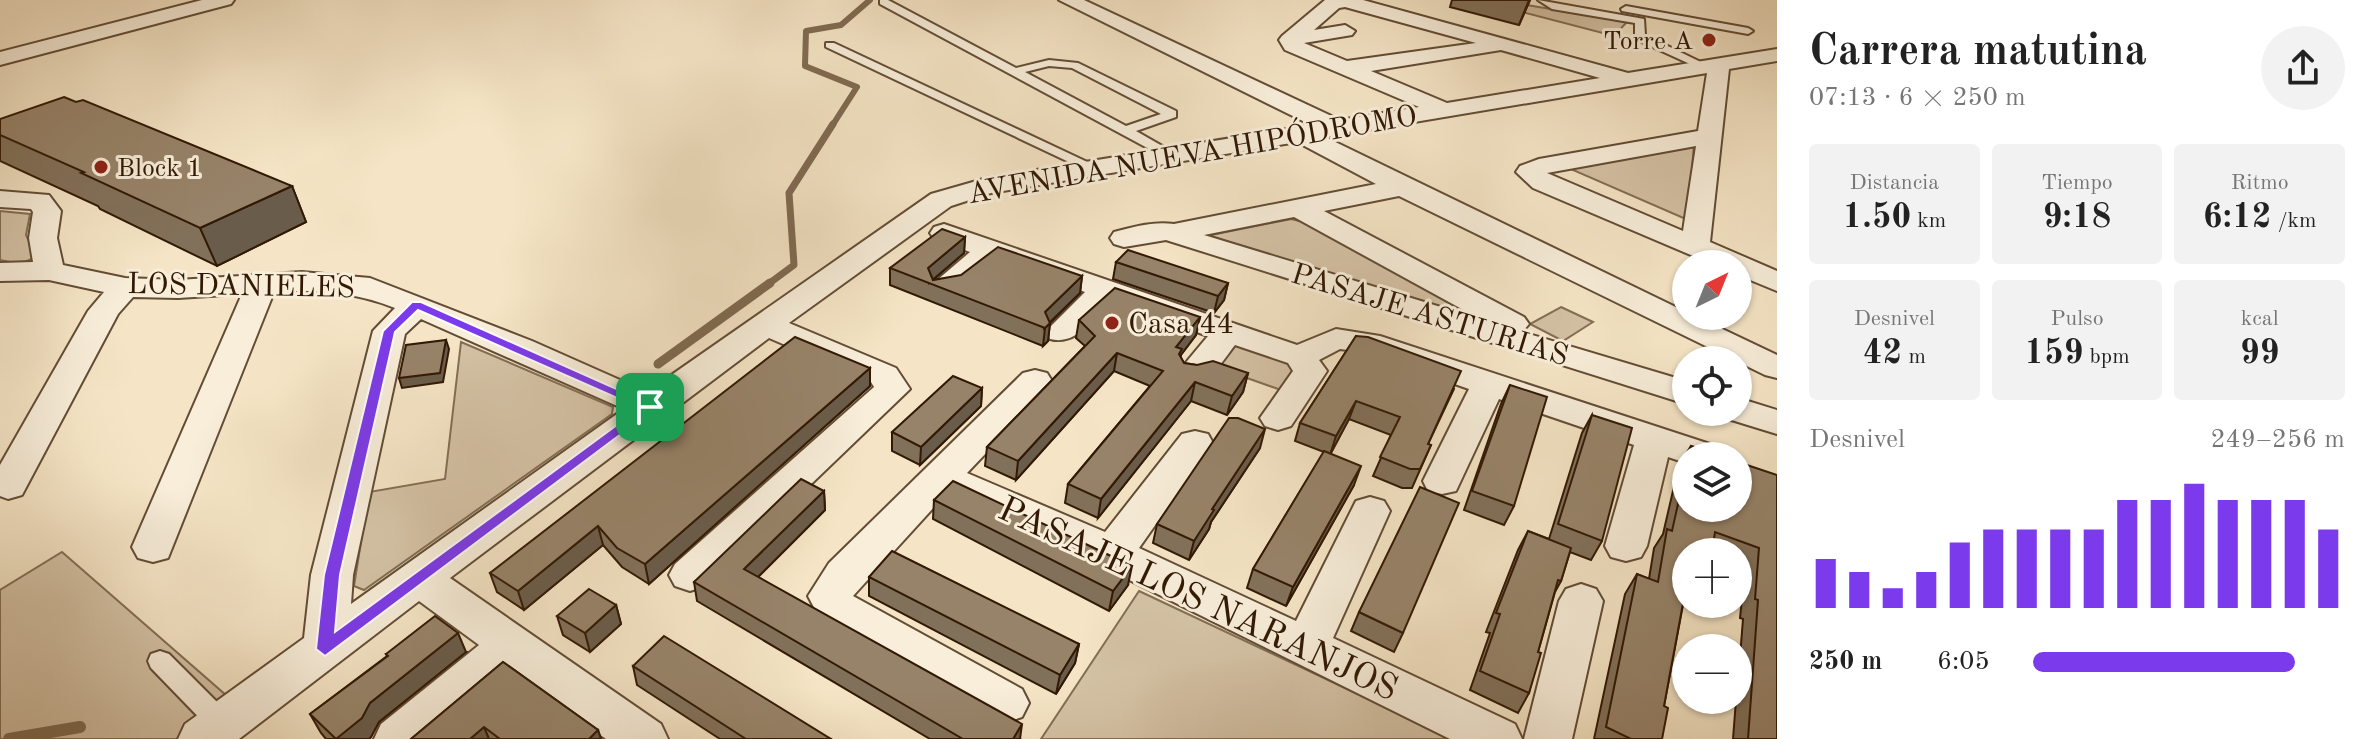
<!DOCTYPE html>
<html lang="es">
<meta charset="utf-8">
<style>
body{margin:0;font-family:"Old Standard TT",serif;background:#f2f2f2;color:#222;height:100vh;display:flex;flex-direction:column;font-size:30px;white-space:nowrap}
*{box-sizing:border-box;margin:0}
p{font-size:26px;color:#767676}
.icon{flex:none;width:44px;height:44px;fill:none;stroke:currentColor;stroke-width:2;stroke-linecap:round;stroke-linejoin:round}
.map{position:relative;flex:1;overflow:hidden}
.drawer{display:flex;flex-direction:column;background:#fff;width:600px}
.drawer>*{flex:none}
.needle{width:52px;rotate:43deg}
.controls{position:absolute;left:1672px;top:250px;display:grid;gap:16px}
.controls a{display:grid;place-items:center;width:80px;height:80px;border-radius:50%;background:#fff;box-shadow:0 2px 6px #0004;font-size:40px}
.pin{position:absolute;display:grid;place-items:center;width:68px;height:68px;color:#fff;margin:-34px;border-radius:16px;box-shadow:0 4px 12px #0006}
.round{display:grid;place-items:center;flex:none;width:84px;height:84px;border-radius:42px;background:#f2f2f2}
.overview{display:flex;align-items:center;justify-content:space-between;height:136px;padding:0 32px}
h1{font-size:44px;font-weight:800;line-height:60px}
.stats{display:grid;grid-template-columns:repeat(3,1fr);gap:12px;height:136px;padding:8px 32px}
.stats div{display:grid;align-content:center;border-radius:8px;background:#f2f2f2;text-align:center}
.stats b{font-size:34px;font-weight:800}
.stats small{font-size:22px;font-weight:400}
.stats p{font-size:22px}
.chart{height:224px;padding:16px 32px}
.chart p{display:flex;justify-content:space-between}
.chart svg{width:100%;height:144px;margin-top:8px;stroke:#7c3aed;stroke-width:6}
ul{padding:0 32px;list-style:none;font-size:26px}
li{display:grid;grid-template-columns:128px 96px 1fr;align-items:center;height:60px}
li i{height:20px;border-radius:10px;background:#7c3aed}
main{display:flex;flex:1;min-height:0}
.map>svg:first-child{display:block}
</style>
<main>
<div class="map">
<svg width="1777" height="739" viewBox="0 0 1777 739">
<rect width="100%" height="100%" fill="#f5e5c6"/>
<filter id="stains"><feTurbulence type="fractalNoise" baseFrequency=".0025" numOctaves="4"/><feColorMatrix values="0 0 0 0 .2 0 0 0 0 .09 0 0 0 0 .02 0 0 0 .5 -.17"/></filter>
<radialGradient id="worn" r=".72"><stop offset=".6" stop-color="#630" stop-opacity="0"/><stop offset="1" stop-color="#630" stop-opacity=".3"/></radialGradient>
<g fill="#d4c2a5" stroke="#836e55" stroke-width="2">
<polygon points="1476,0 1498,0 1627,22 1614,36"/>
<polygon points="1694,144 1688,220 1566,167"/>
<polygon points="0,211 30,214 26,235 36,257 20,264 0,260"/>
<polygon points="1291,219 1315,225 1513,331 1213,241 1211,235"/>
<polygon points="1561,307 1593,322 1563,341 1530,324"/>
<polygon points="461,342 613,407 612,414 364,590 354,586 369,492 445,479"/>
<polygon points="1231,343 1298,367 1281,390 1213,366"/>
<polygon points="62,552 235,703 184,739 0,739 0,590"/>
<polygon points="1139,591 1453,739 1041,739"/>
</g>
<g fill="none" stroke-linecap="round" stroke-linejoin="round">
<polyline stroke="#7f6a51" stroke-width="6" points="832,126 857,87 805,66 806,31 841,25 870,0"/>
<polyline stroke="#7f6a51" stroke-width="7" points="767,285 794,265 789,193 833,124"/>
<polyline stroke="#7f6a51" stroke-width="9" points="658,364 770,283"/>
<polyline stroke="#7f6a51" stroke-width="12" points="9,739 80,727"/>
<g stroke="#634c35" stroke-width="4">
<g id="lane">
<path d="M880,0H888L1016,68L1049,60L1078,63L1176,111V117L1136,131L1178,155L1176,158H1166L880,4ZM1049,66L1072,68L1161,114L1126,126L1025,72Z"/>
<polygon points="1538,0 1644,19 1645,35 1711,67 1701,69 1635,39 1635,23 1552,9"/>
<polygon points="1626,6 1748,28 1753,31 1748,34 1622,11 1621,9"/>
<polygon points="826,43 834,43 1100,168 1093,172 1088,171 826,47"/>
<polygon points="160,651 169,654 231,716 235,724 231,732 222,735 213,732 151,668 148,661 151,654"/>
</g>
</g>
<g stroke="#634c35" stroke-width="4">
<g id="street">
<polygon points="202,0 234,0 231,4 0,65 0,52"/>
<path d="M1059,0H1084L1340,120L1419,107L1285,50L1279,40L1282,36L1325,0H1363L1628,73L1777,49V61L1729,69L1710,242L1777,271V291L1738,275V264H1712L1533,188L1516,172L1520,166L1539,159L1698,131L1707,73L1325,137L1686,312V316H1695L1777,355V378L1765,375L1399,196L1324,211L1524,317L1529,324L1522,332L1686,381V404L1166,240L1124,247L1114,244L1110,238L1114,232C1133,227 1154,221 1174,224L1376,184L1297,142L991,193L951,206L789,323L896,368L910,389L705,586L690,591L675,586L669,575L675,564L874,387L871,382L769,338L450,578L661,724L668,739H606L513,671L433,739H374L381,724L479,645L419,601L239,739H178L185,724L304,638L311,575L373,331L395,308C355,292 317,289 274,292L168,558L153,562L138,558L132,547L242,294L178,298L133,297L118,314L22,495L8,499L0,496V465L88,311L104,292L49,280L0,281V263L33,262L29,238L33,212L31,209L0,207V191L49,195L61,211L57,238L63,265L125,278L178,280L302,272L370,278L532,341L647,392L931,194L987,178L1311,125ZM1345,7L1476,43L1347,61L1304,43L1352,35L1355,31L1345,25L1314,30L1339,8ZM1501,50L1600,78L1447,103L1371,71ZM1696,146L1683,231L1547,173ZM1294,217L1480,319L1204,235ZM421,319L624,409L351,604L353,575L405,334Z"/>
<path d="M944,224L1297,345L1336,329L1380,336L1719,447L1725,456H1686V463L1668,457L1647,546L1641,557L1626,561L1611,557L1605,546L1634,445L1499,399L1456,491L1442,494L1428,491L1423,481L1469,389L1363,352L1340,349L1319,360L1327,371L1291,426L1278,430L1265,426L1260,418L1293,371L1288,363L1235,345C1220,364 1210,386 1183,379L1178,372L1208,336L1112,302C1093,319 1076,346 1050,339L1045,332L1085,292L996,261C977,276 958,300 933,294L929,287L970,252L934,239L930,233L934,227Z"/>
<polygon points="1035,370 1047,373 1052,381 1047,389 967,473 1105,532 1182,434 1195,431 1208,434 1213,443 1139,548 1296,621 1356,501 1370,497 1384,501 1390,511 1333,638 1515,724 1522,739 1450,739 1097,564 946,494 853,596 1022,689 1029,703 1022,717 1005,723 988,717 819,617 808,596 829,563 1023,373"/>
<polygon points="1738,398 1777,410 1777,434 1725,418 1721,412 1738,412"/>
<polygon points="1581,584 1596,589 1603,601 1572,739 1524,739 1559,601 1566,589"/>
</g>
</g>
<use href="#lane" fill="#f8eeda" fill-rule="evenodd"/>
<use href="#street" fill="#f8eeda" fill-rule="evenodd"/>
</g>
<g fill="#82715a" stroke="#321905" stroke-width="2">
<polygon points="1452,0 1530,0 1519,25 1450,7"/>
<polygon points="0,119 292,186 306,222 217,266 100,209 98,206 0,161"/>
<polygon points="965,237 964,253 933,280 1082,276 1080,293 1050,323 1048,341 1043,346 890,285 890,268"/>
<polygon points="1116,262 1228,283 1224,300 1214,313 1113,279"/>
<polygon points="1200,317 1196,335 1180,356 1184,363 1248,373 1243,392 1227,415 1191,401 1098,518 1065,503 1068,484 1150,386 1114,371 1016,480 985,466 987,447 1085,346 1076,338 1079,320"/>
<polygon points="1356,336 1454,389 1428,444 1431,445 1412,488 1402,488 1373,476 1391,435 1349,419 1330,454 1354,485 1286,606 1247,588 1253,569 1324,452 1295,441 1300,423"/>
<polygon points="1510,385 1514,506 1504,525 1464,510 1501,404"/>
<polygon points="870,386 649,584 622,567 603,545 524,610 497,592 490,573"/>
<polygon points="982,388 981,406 920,465 892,451 892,432"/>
<polygon points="1592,415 1602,541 1591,560 1570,552 1561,581 1555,592 1538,652 1529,693 1518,713 1470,690 1490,633 1486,632 1518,550 1528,531 1549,539 1582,433"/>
<polygon points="1691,446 1721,456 1686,456 1686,508 1777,475 1777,739 1733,739 1736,700 1738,700 1738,682 1743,619 1740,618 1745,567 1738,565 1738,552 1686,552 1686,594 1685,594 1664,706 1662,739 1594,739 1625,594 1637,574 1649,579 1654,548 1663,534 1679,465"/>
<polygon points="1260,448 1211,522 1209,529 1189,560 1153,543 1157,524"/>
<polygon points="824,491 825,510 758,577 1020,739 930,739 697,601 694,582"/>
<polygon points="934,500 1128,585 1109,611 933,519"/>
<polygon points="869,577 1079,644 1075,663 1056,694 869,596"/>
<polygon points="616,605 621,624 590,652 563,635 557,616"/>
<polygon points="1359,612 1403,633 1394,652 1351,631"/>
<polygon points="466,652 379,722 371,737 369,739 326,739 321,733 310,714 387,656 386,654"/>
<polygon points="503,662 598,730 601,739 411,739"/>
<polygon points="633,666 831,739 720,739 637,685"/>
</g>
<g fill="#6a5c4a" stroke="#321905" stroke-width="2">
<polygon points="1529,0 1530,0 1519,25"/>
<polygon points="292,186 306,222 217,266 200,228"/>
<polygon points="965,237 964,253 929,283 928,268"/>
<polygon points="1082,276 1080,293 1044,328 1045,312"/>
<polygon points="1228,283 1224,300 1214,313 1218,296"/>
<polygon points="1200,317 1196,335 1181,355 1178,367 1176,347"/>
<polygon points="1050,323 1048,341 1043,346 1045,328"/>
<polygon points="446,340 449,349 443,382 402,388 399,378"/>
<polygon points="1117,353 1114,371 1016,480 1018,461"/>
<polygon points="870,368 870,386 649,584 645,564"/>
<polygon points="1248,373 1243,392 1227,415 1232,396"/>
<polygon points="1195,382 1191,401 1098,518 1101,499"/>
<polygon points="982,388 981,406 920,465 921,447"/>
<polygon points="1356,401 1349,419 1330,455 1336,436"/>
<polygon points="1265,429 1260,448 1211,522 1209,529 1189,560 1194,541 1212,509"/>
<polygon points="1361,466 1354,485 1286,606 1293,587"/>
<polygon points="824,491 825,510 747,588 744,569"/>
<polygon points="598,526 603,545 524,610 518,591"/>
<polygon points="1132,566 1128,585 1109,611 1113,591"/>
<polygon points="616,605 621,624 590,652 585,633"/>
<polygon points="458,633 466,652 379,722 371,737 369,739 336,739 370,703"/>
<polygon points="1079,644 1075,663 1056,694 1060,675"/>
<polygon points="1022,724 1020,739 1013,739"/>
<polygon points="484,727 489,739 470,739"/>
<polygon points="598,730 601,739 589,739"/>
</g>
<g fill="#978369" stroke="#321905" stroke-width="2">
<polygon points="64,97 76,102 83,100 292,186 200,228 81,173 84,172 0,135 0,119"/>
<polygon points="942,229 965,237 928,268 933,280 961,275 998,247 1082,276 1045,312 1050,323 1045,328 890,268"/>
<polygon points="1128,250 1228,283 1218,296 1116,262"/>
<polygon points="1115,288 1200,317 1176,347 1182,349 1179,354 1184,363 1197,365 1213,361 1248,373 1232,396 1195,382 1101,499 1068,484 1163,371 1117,353 1018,461 987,447 1095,336 1079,320"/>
<polygon points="1356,336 1368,337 1461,371 1428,444 1431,445 1420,469 1410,469 1380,457 1400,417 1356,401 1336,436 1300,423"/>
<polygon points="795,337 870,368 645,564 617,548 598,526 518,591 490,573"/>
<polygon points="446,340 440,373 399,378 406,345"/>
<polygon points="953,376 982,388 921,447 892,432"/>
<polygon points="1510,385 1547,397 1514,506 1472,491"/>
<polygon points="1592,415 1632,428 1602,541 1558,524"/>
<polygon points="1229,418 1238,418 1265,429 1212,509 1214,510 1194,541 1157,524"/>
<polygon points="1691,446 1721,456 1689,456"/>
<polygon points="1324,451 1361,466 1293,587 1253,569"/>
<polygon points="1738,462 1777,475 1777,739 1748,739 1758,600 1755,599 1759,548 1715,532 1712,552 1686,552 1686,587 1664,706 1668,708 1662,739 1631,739 1606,727 1637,574 1658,582 1667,529 1672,531 1686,468 1686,508 1738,508"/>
<polygon points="801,479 824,491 744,569 1022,724 1013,739 963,739 694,582"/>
<polygon points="953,481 1132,566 1113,591 934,500"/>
<polygon points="1420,487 1459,503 1403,633 1359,612"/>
<polygon points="1528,531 1571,548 1561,581 1558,580 1538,652 1541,653 1529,693 1480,671 1500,614 1496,613"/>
<polygon points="892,551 1079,644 1060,675 869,577"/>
<polygon points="589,589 616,605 585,633 557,616"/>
<polygon points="435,616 458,633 370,703 362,718 336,739 310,714 388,656 386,654"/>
<polygon points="664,636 831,739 746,739 633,666"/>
<polygon points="503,662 598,730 589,739 500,739 484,727 470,739 411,739"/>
</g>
<path fill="#7c3aed" stroke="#fff" stroke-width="2" fill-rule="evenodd" d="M412,302H421L657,407L325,656L316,649L324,575L383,331ZM418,310L640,408L335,632L340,575L395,332Z"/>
<g fill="#8f2418" stroke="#f8eeda" stroke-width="3">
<circle cx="1709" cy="40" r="8"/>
<circle cx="101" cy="167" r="8"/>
<circle cx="1112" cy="323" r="8"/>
</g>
<g text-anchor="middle" stroke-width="6" stroke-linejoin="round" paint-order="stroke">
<g font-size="26" fill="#321905" stroke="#f8eeda" text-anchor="end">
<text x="1693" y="49">Torre A</text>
<text x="117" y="176" text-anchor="start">Block 1</text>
</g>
<g font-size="30" fill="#321905" stroke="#f8eeda">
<text transform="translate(1192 154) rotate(-10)" y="10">AVENIDA NUEVA HIPÓDROMO</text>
<text transform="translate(241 285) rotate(1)" y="10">LOS DANIELES</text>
<text transform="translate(1430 314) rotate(17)" y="10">PASAJE ASTURIAS</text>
</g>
<g font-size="30" fill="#321905" stroke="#f8eeda" text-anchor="start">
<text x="1128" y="333">Casa 44</text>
</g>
<g font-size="36" fill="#321905" stroke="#f8eeda">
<text transform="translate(1199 597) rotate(25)" y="13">PASAJE LOS NARANJOS</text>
</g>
</g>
<rect width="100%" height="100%" filter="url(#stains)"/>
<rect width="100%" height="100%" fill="url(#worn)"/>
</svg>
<div class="controls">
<a><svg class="needle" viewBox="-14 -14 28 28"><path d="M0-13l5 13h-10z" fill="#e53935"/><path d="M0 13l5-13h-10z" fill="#767676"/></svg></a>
<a><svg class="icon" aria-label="locate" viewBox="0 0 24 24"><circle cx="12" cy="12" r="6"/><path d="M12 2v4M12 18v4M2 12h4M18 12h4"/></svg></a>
<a><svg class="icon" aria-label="layers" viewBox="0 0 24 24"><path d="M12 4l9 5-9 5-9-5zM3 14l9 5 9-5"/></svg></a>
<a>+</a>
<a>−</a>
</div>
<div class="pin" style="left:650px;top:407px;background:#1e9e55"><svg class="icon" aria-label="arrive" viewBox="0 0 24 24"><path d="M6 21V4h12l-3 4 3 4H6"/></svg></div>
</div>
<section class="drawer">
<div class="overview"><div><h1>Carrera matutina</h1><p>07:13 · 6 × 250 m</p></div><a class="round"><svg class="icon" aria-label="share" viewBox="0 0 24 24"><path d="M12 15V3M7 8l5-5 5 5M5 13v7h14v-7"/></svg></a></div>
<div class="stats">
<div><p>Distancia</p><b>1.50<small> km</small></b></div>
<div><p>Tiempo</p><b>9:18</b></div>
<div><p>Ritmo</p><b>6:12<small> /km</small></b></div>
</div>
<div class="stats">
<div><p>Desnivel</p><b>42<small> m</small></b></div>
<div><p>Pulso</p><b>159<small> bpm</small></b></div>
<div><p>kcal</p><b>99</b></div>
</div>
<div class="chart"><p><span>Desnivel</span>249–256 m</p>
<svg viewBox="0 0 160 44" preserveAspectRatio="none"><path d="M5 44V29M15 44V33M25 44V38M35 44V33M45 44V24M55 44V20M65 44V20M75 44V20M85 44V20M95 44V11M105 44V11M115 44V6M125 44V11M135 44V11M145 44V11M155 44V20"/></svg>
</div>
<ul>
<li><b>250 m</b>6:05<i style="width:84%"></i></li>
</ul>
</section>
</main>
